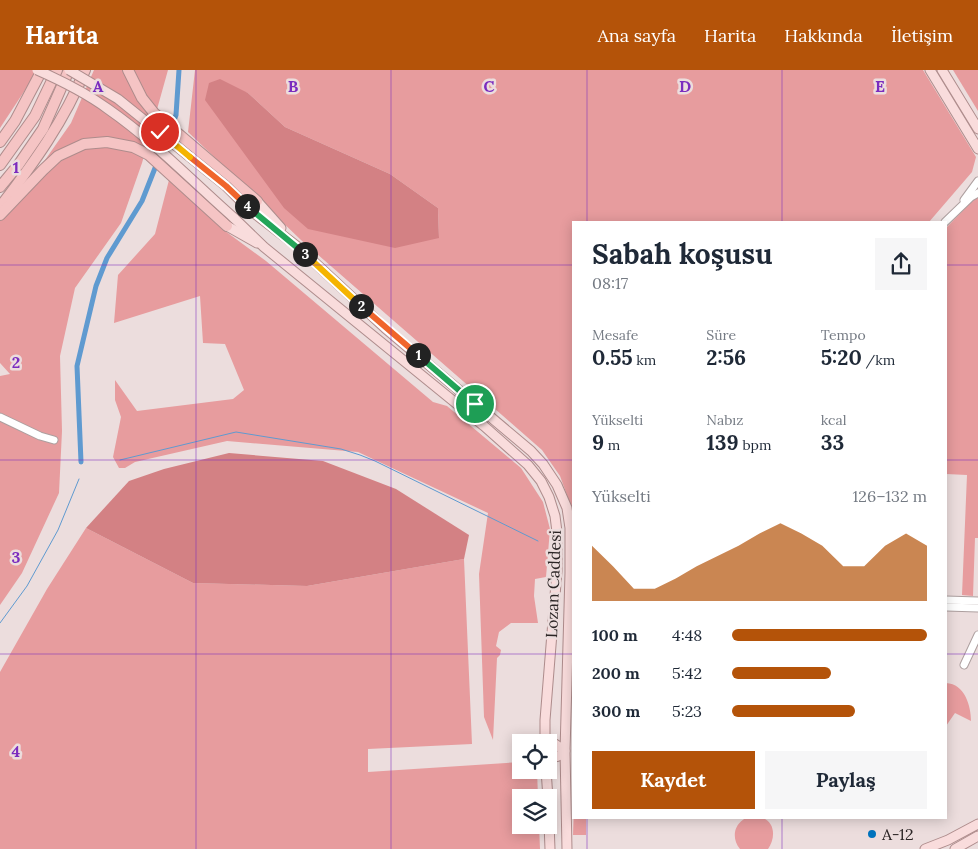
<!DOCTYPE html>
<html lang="tr">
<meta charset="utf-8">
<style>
body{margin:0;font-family:Lora,serif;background:#f6f6f7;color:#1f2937;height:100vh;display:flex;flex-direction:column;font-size:19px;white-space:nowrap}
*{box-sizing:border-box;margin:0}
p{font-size:16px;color:#747a83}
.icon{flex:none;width:28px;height:28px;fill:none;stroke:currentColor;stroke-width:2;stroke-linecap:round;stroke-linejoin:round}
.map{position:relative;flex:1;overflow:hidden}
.sheet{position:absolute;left:572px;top:151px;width:375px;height:598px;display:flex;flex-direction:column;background:#fff;border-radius:0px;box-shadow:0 2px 12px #0003}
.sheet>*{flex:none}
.tools{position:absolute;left:512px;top:664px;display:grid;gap:10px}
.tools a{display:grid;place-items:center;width:45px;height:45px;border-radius:0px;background:#fff;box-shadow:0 2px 12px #0003;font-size:25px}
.pin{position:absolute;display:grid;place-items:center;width:42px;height:42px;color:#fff;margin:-21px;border:2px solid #fff;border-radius:50%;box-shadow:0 1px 5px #0007}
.km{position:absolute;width:25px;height:25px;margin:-12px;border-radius:50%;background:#222;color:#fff;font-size:14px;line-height:25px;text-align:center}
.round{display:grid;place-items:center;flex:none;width:52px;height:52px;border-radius:0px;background:#f6f6f7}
.head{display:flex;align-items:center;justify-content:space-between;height:85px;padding:0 20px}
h1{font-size:28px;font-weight:700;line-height:38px}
.metrics{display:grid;grid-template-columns:repeat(3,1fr);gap:8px;height:85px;padding:5px 20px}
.metrics div{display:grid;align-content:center}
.metrics b{font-size:21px;font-weight:700}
.metrics small{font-size:14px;font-weight:400}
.metrics p{font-size:14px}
.chart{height:140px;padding:10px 20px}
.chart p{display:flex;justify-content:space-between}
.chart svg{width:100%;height:90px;margin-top:5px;fill:#b45309;opacity:.7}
.primary-button{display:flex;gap:10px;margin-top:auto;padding:10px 20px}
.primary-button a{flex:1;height:58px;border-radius:0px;background:#b45309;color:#fff;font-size:20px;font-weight:700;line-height:58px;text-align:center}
.primary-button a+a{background:#f6f6f7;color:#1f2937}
ul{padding:0 20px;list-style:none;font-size:16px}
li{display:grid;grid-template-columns:80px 60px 1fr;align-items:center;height:38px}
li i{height:12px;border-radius:6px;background:#b45309}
header{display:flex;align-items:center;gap:30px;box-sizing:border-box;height:70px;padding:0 25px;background:#b45309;color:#fff}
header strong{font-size:24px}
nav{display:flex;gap:28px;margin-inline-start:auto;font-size:18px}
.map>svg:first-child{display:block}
</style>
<header>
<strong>Harita</strong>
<nav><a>Ana sayfa</a><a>Harita</a><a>Hakkında</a><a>İletişim</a></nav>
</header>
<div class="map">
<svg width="978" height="779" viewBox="0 0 978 779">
<rect width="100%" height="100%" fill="#ecdddd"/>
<g fill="#e79c9e" fill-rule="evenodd">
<polygon points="0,0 36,0 29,14 0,58"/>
<polygon points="94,0 168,0 142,93 121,153 75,218 60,286 62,361 59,423 22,503 0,535 0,306 10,304 0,293 0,151 5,147 71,53"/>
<path d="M195,0H923L976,87L972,102L929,152H574V444L560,406L542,380L301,170L188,62ZM209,13L248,23L285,57L390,104L438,138L439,168Z"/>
<polygon points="953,0 978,0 978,41"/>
<polygon points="169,110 221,158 266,191 433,332 447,336 521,398 543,432 550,459 546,507 535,509 534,526 538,553 511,553 499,562 496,576 501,580 500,585 497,588 493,670 484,647 479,504 488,443 358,382 227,371 135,392 125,398 119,398 113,387 121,347 115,330 115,310 137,341 233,329 244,320 225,274 203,273 200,226 114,253 118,205 155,164"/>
<polygon points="978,126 978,468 975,468 973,526 962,525 967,405 946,404 946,158 973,130"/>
<polygon points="86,458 193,513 307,516 464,489 472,674 368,679 368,702 521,692 521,700 537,700 538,727 521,728 521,755 539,755 540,779 0,779 0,602 47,519"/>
<path d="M946,613C965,614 971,636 971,651L955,643L946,656Z"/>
<polygon points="574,736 574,748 586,748 586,765 573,765"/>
<path d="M746,748C751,747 758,746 763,748C776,753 775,770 768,779H740C731,768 734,754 746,748Z"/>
</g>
<g fill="#d38184">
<polygon points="220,9 248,23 285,57 390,104 438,138 439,168 395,178 308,159 284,138 205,30 209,13"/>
<polygon points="229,383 323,391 396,419 469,465 464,489 307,516 193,513 86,458 129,411 164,399"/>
</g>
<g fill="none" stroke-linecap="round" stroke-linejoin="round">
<g stroke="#5f9ad0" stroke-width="1">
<polyline points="120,390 236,362 341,379 360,385 375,391 538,471"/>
<polyline points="0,553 27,516 58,460 79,409"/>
</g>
<polyline stroke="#5f9ad0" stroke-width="5" points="81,392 77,296 96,216 107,188 142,131 176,45 179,0"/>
<g stroke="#ad9f9f" stroke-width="9">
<g id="minor">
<polyline points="964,130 978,111"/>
<polyline points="945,152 971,127 978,123"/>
<polyline points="0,347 40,366 54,370"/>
<polyline points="946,530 978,531"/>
<polyline points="946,537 978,538"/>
<polyline points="964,595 978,565"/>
</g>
</g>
<g stroke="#ae8c8c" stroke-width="11">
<g id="major">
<polyline points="930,0 978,79"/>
<polyline points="942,0 978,59"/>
<polyline points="257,131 281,158"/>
<polyline points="250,140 298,177 385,258 531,381 543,394 557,415 567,438 570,458 570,503 565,681 567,779"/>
<polyline points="234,148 264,177 484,356 528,395 541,411 549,427 555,446 557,462 557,501 545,650 545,672"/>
<polyline points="227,156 257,173"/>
<path d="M549,675L555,674L565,681C561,686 554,689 549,685"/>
<polyline points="546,700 548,728"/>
<polyline points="549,753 550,779"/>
<polyline points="925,779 948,770 978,754"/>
<polyline points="955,779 978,766"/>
</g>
</g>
<g stroke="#ae8c8c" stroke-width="12">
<g id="highway">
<polyline points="128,0 142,28 154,43 257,131"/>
<polyline points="0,72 15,51 42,0"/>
<polyline points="0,95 35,46 57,0"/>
<polyline points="0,117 19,94 43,59 69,0"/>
<path d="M0,137C33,94 65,50 85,0"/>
<polyline points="0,145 43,100 58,86 84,74 107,72 133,77 149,85 227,156"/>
</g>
</g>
<use href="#minor" stroke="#fff" stroke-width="7"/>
<use href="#major" stroke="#f9dcdc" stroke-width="9"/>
<use href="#highway" stroke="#f5c4c4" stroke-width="10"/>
<g stroke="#ae8c8c" stroke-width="11" stroke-linecap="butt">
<g id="major-bridge">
<path d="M37,0C62,11 86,23 108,39C154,71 192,111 234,148"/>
<polyline points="69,0 118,29 226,116 250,140"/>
</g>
</g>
<use href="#major-bridge" stroke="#f9dcdc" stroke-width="9"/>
</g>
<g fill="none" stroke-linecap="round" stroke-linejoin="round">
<g stroke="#fff" stroke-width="10">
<polyline id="split-1" points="418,285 475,334"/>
</g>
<g stroke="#fff" stroke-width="10">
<polyline id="split-2" points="361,236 418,285"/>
</g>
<g stroke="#fff" stroke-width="10">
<polyline id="split-3" points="305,184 361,236"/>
</g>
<g stroke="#fff" stroke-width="10">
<polyline id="split-4" points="247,136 305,184"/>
</g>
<g stroke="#fff" stroke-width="10">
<polyline id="split-5" points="190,87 226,116 247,136"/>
</g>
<g stroke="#fff" stroke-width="10">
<polyline id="split-6" points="160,62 190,87"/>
</g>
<use href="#split-1" stroke="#22a559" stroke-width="6"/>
<use href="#split-2" stroke="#f0652b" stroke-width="6"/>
<use href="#split-3" stroke="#f5b400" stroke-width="6"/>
<use href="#split-4" stroke="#22a559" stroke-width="6"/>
<use href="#split-5" stroke="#f0652b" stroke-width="6"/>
<use href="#split-6" stroke="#f5b400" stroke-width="6"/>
</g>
<path fill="none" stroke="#7b2cbf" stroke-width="1" stroke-opacity="0.55" d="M196,0V779M391,0V779M587,0V152M782,0V152M0,195H574M946,195H978M0,390H574M946,390H978M0,584H574M946,584H978M587,748V779M782,748V779"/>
<circle fill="#0073bd" stroke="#ecdddd" stroke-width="2" cx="872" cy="764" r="5"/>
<g text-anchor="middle" stroke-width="5" stroke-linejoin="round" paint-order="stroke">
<g font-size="16" fill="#2b2525" stroke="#ecdddd">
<text transform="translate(553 514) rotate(-88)" y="6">Lozan Caddesi</text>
</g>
<g font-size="16" fill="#2b2525" stroke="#ecdddd" text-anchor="start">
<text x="882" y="770">A-12</text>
</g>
</g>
<g font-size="16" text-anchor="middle" font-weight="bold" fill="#7b2cbf" stroke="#ecdddd" stroke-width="5" stroke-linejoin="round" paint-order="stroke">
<text x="98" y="22">A</text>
<text x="293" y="22">B</text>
<text x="489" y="22">C</text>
<text x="685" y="22">D</text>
<text x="880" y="22">E</text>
<text x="16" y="103">1</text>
<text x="16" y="298">2</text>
<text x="16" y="493">3</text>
<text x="16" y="687">4</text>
</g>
</svg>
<div class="tools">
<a><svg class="icon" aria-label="locate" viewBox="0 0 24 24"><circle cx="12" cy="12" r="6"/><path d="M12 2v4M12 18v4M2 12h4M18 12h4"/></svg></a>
<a><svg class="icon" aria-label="layers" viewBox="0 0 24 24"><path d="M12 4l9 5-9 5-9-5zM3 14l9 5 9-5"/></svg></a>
</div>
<div class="pin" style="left:475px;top:334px;background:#1e9e55"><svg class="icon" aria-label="arrive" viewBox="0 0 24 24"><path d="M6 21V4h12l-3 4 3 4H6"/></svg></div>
<div class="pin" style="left:160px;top:62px;background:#d93025"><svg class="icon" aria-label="check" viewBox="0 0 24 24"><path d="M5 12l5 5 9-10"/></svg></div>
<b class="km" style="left:418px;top:285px">1</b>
<b class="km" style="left:361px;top:236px">2</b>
<b class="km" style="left:305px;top:184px">3</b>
<b class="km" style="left:247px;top:136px">4</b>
<section class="sheet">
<div class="head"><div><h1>Sabah koşusu</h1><p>08:17</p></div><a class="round"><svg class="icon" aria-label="share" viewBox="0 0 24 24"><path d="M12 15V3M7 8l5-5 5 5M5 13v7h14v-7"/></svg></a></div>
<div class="metrics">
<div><p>Mesafe</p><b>0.55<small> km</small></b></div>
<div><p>Süre</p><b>2:56</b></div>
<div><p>Tempo</p><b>5:20<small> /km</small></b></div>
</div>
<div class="metrics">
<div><p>Yükselti</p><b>9<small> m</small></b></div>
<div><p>Nabız</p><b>139<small> bpm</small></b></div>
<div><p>kcal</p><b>33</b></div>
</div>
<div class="chart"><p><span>Yükselti</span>126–132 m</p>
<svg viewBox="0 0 160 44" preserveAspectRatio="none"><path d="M0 44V17L10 27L20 38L30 38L40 33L50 27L60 22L70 17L80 11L90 6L100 11L110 17L120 27L130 27L140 17L150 11L160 17V44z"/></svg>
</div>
<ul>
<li><b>100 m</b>4:48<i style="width:100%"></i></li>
<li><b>200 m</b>5:42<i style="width:51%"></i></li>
<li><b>300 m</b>5:23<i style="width:63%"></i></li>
</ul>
<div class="primary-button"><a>Kaydet</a><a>Paylaş</a></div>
</section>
</div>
